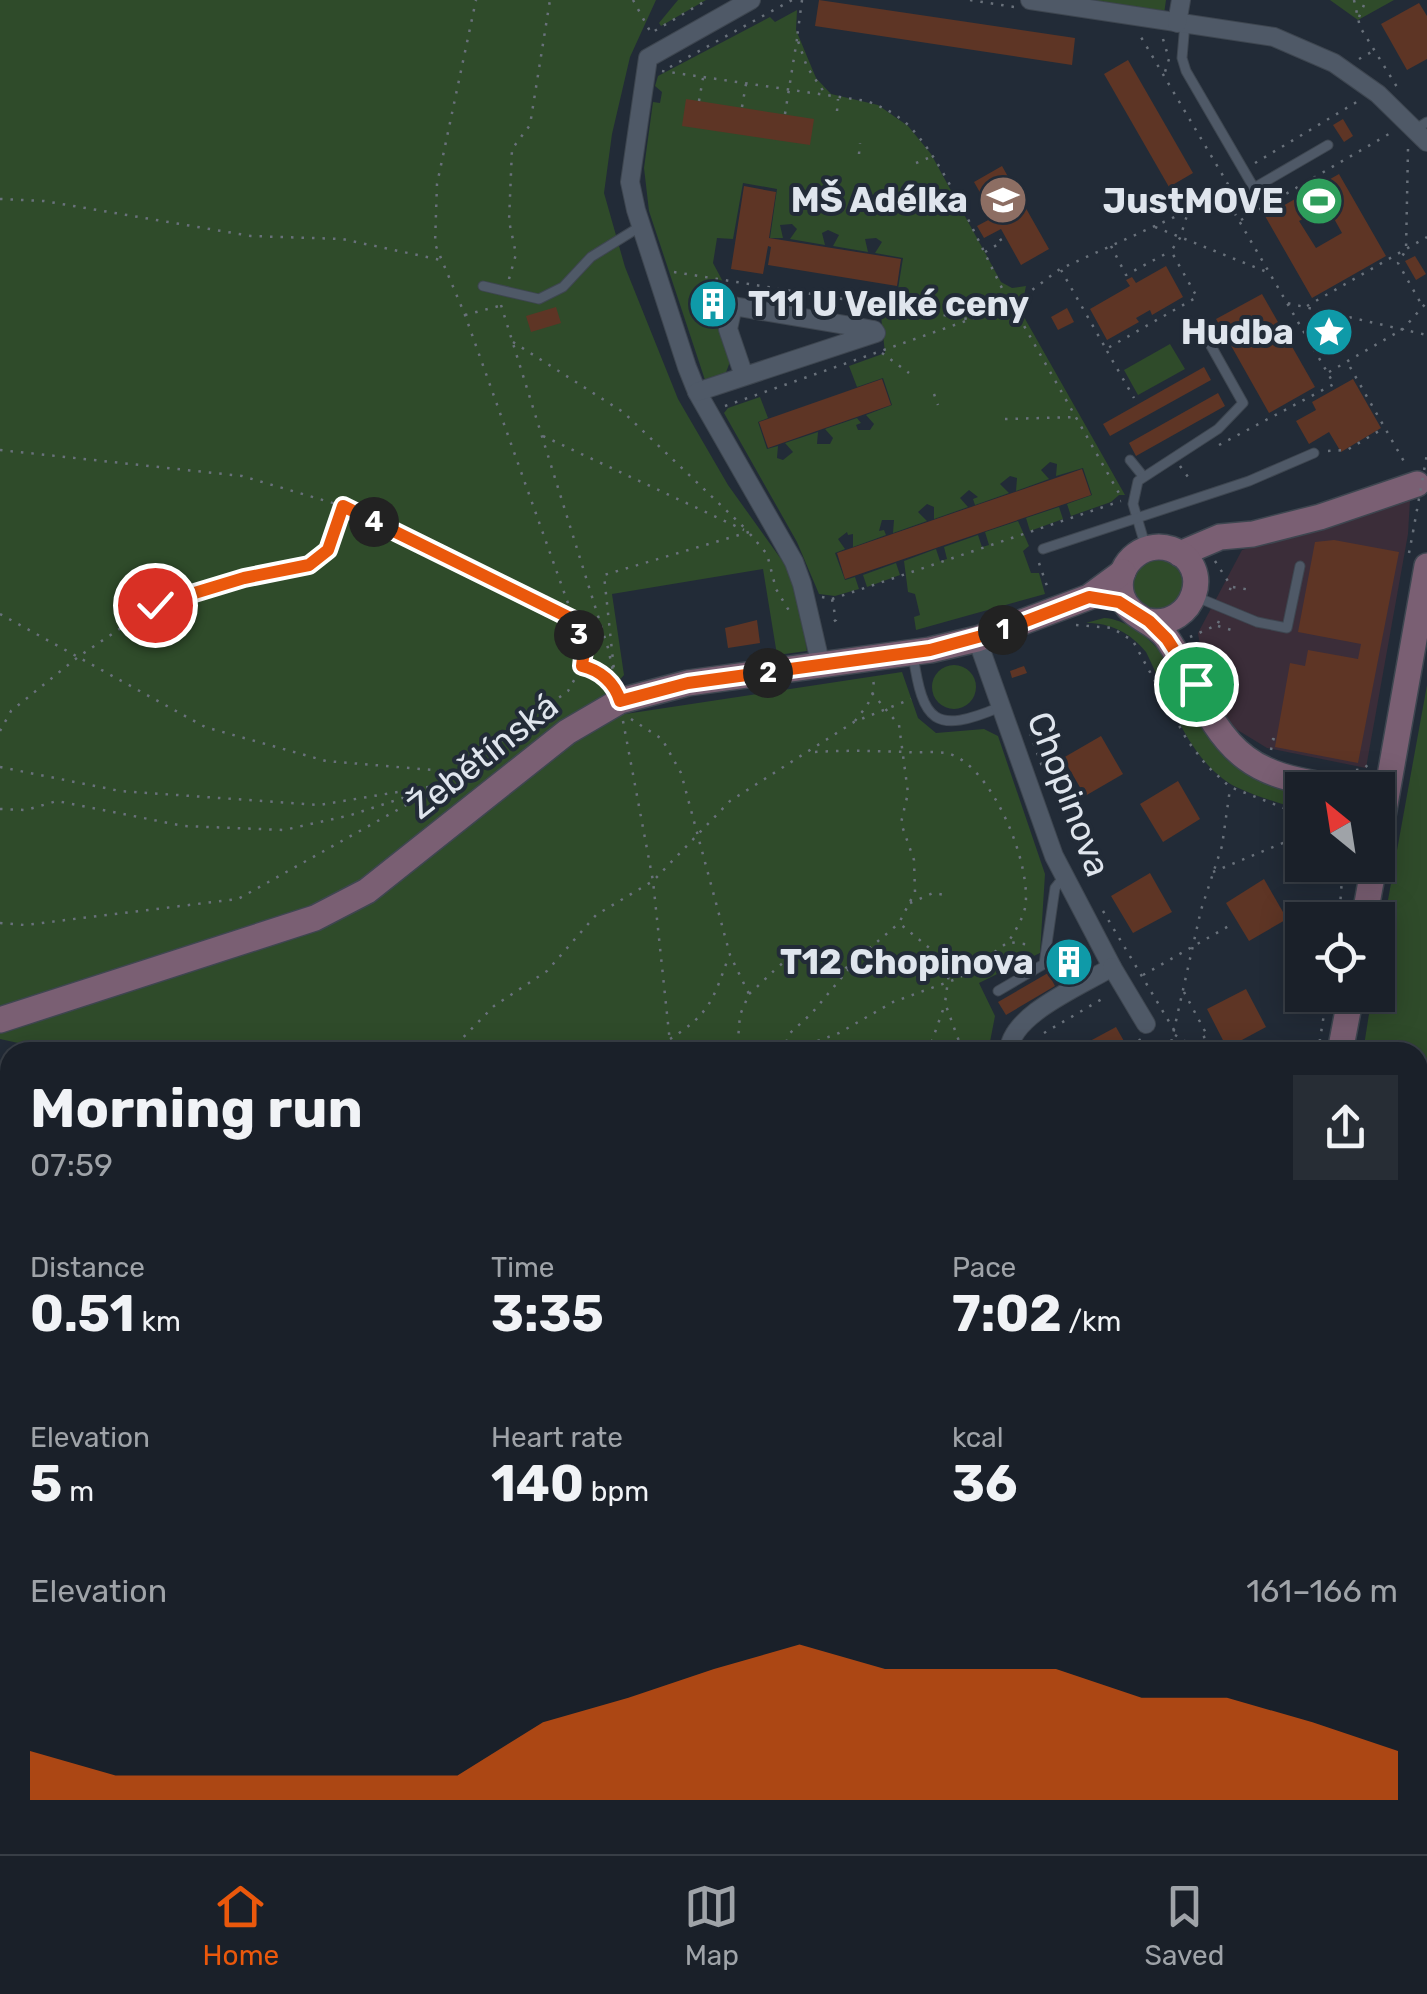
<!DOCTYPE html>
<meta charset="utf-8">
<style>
body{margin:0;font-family:Rubik,sans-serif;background:#272d35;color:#f1f3f6;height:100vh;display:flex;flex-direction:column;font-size:38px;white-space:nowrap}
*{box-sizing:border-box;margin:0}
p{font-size:32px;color:#9fa3a8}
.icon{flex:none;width:55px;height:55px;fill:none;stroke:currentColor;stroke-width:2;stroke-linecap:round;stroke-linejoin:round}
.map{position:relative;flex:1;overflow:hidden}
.drawer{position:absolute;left:0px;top:1042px;width:1428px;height:812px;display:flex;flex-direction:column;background:#1a2029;border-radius:30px 30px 0 0;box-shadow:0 5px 25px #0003,0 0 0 2px #383e46}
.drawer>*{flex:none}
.needle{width:65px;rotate:330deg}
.buttons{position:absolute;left:1285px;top:772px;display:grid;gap:20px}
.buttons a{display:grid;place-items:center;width:110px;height:110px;border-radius:0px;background:#1a2029;box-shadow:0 5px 25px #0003,0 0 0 2px #383e46;font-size:50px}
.pin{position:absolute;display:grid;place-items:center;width:85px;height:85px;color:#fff;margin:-42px;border:5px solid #fff;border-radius:50%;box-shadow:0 2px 10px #0007}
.km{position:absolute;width:50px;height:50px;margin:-25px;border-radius:50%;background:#222;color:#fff;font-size:28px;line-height:50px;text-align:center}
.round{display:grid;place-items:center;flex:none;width:105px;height:105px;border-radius:0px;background:#272d35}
.head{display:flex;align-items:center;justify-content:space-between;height:170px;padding:0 30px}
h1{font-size:55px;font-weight:700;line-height:75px}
.stats{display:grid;grid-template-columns:repeat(3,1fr);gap:15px;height:170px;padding:10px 30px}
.stats div{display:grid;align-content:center}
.stats b{font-size:50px;font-weight:700}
.stats small{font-size:28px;font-weight:400}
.stats p{font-size:28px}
.chart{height:280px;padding:20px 30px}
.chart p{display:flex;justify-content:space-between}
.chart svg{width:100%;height:180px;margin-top:10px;fill:#ea580c;opacity:.7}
.tab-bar{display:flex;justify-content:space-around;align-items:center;height:140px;border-top:2px solid #383e46;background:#1a2029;font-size:28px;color:#9fa3a8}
.tab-bar a{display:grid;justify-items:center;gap:5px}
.tab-bar .on{color:#ea580c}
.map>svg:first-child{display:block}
</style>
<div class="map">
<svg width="1427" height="1854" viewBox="0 0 1427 1854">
<rect width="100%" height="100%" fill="#222b37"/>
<polygon fill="#3b2d39" points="1410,500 1408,534 1366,768 1267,748 1231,726 1206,682 1198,633 1242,550"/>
<g fill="#2f4b2a">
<polygon points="0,0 656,0 630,57 612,134 604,193 625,267 678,399 728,485 786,566 799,603 807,651 777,655 763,569 612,594 624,675 606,695 361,882 311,908 0,1009"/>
<polygon points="678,0 706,0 661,26 659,23"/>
<polygon points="1076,0 1166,0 1163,21"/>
<polygon points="1330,0 1394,0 1358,20"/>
<polygon points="797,10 796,30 816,78 831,94 878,105 908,126 931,154 1001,282 1012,288 1026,286 1022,305 1024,317 1125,495 1119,495 1111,502 1071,516 1067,504 1092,495 1083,468 1056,476 1057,464 1050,462 1041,470 1049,479 1016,491 1017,478 1010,476 1000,484 1009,493 975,505 973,499 978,497 969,490 960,498 968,507 934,519 934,507 927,504 918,512 927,521 893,533 894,520 882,520 879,531 884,530 886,535 853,547 853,534 848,535 847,532 838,539 845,549 835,553 845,580 855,577 859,589 835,596 819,594 797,542 724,413 728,408 760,397 768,418 758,422 767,449 778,446 777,458 783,460 793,452 785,443 818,432 817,444 830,444 833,438 825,429 857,418 861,423 856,425 858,430 870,430 874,424 866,415 892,405 883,378 857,387 849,366 885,353 881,316 895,308 903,258 875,253 882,242 876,238 865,239 868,252 833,246 839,235 828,230 822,233 825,245 790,239 797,229 792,224 780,225 783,238 770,238 777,189 743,183 733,239 717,238 713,263 730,295 707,292 704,311 727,315 731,359 725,375 705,380 649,211 644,168 653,102 660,103 662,92 655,86 658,76 770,17 775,22"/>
<polygon points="1170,344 1185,369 1138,395 1124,370"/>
<polygon points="1059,507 1063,519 1030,531 1026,518"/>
<polygon points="1018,521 1029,546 1023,551 1031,573 1039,573 1045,594 916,630 914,617 920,615 915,594 908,592 904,561 936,549 940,561 947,559 944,547 978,535 982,547 989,545 985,532"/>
<circle cx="1158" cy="585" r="25"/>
<polygon points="896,563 900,575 867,587 863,575"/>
<path d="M1104,618C1125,619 1148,636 1161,653L1166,651C1210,730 1201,769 1302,795V811C1281,803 1257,797 1236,787C1189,763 1168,696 1146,652C1130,633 1112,623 1086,623Z"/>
<circle cx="954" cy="687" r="22"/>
<polygon points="902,672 918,718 936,733 984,729 998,736 1045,874 1040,953 979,983 995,1016 988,1052 59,1052 0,1039 0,1032 373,900 573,741 612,716"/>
<polygon points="1427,685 1427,1115 1418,1120 1418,1052 1363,1052 1372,995 1378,995 1378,955"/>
<polygon points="1418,1127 1427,1142 1427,1427 1418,1428"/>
<polygon points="0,1195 10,1198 10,1314 0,1296"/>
<polygon points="0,1340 10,1358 10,1620 0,1641"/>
<polygon points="10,1663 10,1845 740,1845 740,1854 0,1854 0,1675"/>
</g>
<g fill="#5e3525" fill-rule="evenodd">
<polygon points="819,0 1075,38 1072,65 815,26"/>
<polygon points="1419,3 1427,16 1427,59 1407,70 1381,24"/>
<polygon points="1128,60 1193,173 1169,187 1104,74"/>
<polygon points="686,99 814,119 810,145 682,126"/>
<polygon points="1343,119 1353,136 1344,142 1333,125"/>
<polygon points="1002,166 1049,249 1021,265 1001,229 984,238 977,226 994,217 974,182"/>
<path d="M1339,174L1386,256L1312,298L1265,216ZM1327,206L1342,233L1316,248L1299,221Z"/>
<polygon points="744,186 776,192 769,238 901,259 897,286 768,265 771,247 768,246 763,274 731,269"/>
<polygon points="1415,256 1426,274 1416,280 1405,261"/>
<polygon points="1166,266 1183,297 1152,315 1150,310 1136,318 1139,322 1107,340 1090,309 1130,286 1126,280 1132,277 1136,283"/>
<polygon points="707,293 722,295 720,313 705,311"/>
<polygon points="1262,294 1315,387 1269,413 1216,319"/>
<polygon points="556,307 561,323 531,332 526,316"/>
<polygon points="1067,308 1074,322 1058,330 1051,317"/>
<polygon points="1204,367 1211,380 1110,436 1103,424"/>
<polygon points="882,379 891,405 768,448 759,422"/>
<polygon points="1353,379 1381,428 1341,452 1329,432 1309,444 1296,421 1316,410 1312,402"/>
<polygon points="1218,393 1225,406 1136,456 1129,443"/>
<polygon points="1082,469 1091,495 845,579 837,553"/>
<polygon points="1334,540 1399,552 1358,763 1275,747 1290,663 1305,666 1308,650 1358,659 1361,644 1298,632 1315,542"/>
<polygon points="757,620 760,643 728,648 725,628"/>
<polygon points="1024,666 1027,673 1012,678 1010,671"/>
<polygon points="1101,736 1123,774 1085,796 1063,758"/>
<polygon points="1178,781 1200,819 1163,842 1140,804"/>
<polygon points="1150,873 1172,912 1133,933 1111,896"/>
<polygon points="1264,879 1287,919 1249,941 1226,903"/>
<polygon points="1072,951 1081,966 1067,974 1058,959"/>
<polygon points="1048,973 1055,986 1006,1015 998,1002"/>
<polygon points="1246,989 1266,1027 1227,1048 1207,1009"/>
<polygon points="1116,1027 1130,1052 1079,1052 1077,1048"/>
<polygon points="1427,1526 1427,1600 1418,1596 1418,1547"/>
<polygon points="900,1845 938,1845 947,1854 909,1854"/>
<polygon points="1061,1845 1100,1845 1109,1854 1070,1854"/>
<polygon points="1249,1845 1298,1845 1283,1854 1254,1854"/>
</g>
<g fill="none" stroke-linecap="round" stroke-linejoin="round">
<g stroke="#3e4650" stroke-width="11">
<g id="lane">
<polyline points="1185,23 1182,58 1186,71 1254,188 1328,145"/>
<polyline points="1414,130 1427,122"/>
<polyline points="483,286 539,299 563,287 591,257 641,226"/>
<polyline points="1130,460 1143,476"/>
<polyline points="1146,548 1133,504 1138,481 1218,429 1243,403 1206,337"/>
<polyline points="1043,549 1249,481 1314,453"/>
<polyline points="1194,596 1257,622 1287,628 1300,566"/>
<path d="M913,655C923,722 934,735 1000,707"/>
<polyline points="998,991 1044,964 1055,888 1063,878"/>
<polyline points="1217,1845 1222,1854"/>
</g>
</g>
<g stroke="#3e4650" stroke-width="20">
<g id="street">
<polyline points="751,0 648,58 630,182 636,210 687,367 697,392 794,562 802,584 821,666"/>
<polyline points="1030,0 1274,37 1334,63 1378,94 1427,142"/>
<polyline points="1177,23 1181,0"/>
<polyline points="697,392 706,389 876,333 874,330 857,327 733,306 728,329 744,376"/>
<path d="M977,639L1054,856L1112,967C1081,986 1009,1015 1009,1052"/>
<polyline points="1112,967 1146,1024"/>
<polyline points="1418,1448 1427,1447"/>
<polyline points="1008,1845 1016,1854"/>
</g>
</g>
<g stroke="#3e4650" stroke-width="28">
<g id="secondary">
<polyline points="1180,554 1220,537 1253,534 1320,517 1417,484"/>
<path d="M1149,621C1194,629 1216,565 1171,549C1142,539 1113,567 1122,596C1129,618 1153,620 1166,637C1193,675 1207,729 1246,758C1275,780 1312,782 1347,790"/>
<polyline points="1378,844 1427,566"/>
<polyline points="1364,920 1374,865"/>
<polyline points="0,1020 315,918 367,891 567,732 620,701 688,683 930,650 977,639 1089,597 1123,572"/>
<polyline points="1340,1052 1351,995"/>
<polyline points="0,1318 10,1336"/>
<polyline points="0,1658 10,1646"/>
<polyline points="1418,1827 1427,1840"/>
</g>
</g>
<g stroke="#69717b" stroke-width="2.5" stroke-dasharray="2.5 8" stroke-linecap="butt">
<polyline points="633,0 651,33 707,0"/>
<polyline points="802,0 797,38 807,67 826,95"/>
<polyline points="970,0 1014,7"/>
<polyline points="1354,0 1360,27 1397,87"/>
<polyline points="1359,17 1366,0"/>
<polyline points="1163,39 1169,59 1164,75"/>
<polyline points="1359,59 1373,51"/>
<polyline points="670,67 792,0"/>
<path d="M662,71L867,101C882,107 895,113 907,124C943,158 980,246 1004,292"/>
<polyline points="699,101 703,78"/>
<polyline points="742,107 746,84"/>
<polyline points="837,111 838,99"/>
<polyline points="785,114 797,39"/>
<polyline points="1408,149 1406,250 1398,263 1423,307"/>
<polyline points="859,154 860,143"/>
<polyline points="916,163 933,156"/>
<polyline points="1255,163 1360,100"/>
<polyline points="1224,195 1287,303 1427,335"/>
<polyline points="0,199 44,201 251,236 342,239 441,260"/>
<polyline points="1241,220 1394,131"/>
<polyline points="1155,227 1267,272"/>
<polyline points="1111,246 1126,275 1169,252"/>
<polyline points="985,252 1002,242 996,232"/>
<polyline points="1061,270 1106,349 1197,297 1171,251 1180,238 1188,212"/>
<polyline points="674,272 974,320"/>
<polyline points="509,279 516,254 509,221 512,149 530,125 550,0"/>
<polyline points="1024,296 1060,269 1232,191 1138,32"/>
<polyline points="501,305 608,648 615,680"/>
<polyline points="1307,306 1427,237"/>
<polyline points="465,315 499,306"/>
<polyline points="1019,317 1120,495"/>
<polyline points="513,342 623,412 749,532 604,575 614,670"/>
<polyline points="1107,351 1134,398"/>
<polyline points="882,353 909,373"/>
<polyline points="1350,367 1406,465"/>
<polyline points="1329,372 1403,329 1427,302"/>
<polyline points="934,394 938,405"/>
<polyline points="725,406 997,310"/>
<polyline points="1005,419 1078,417"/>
<polyline points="543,436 744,530"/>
<polyline points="1219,445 1334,384 1287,303"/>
<polyline points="0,450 242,476 343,506 572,619"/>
<polyline points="1328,451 1347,450 1384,428"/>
<polyline points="1180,466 1191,481"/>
<polyline points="750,534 767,554 776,589 791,614"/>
<polyline points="1409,553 1413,532"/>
<polyline points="1215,561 1231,586 1228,597"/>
<polyline points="1039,563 1048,589"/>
<polyline points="1233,587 1251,590"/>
<polyline points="822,597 832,599 836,620 828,625"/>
<polyline points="832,599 1121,501"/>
<polyline points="0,614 205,727 326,761 457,772"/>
<polyline points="1076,625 1112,628 1133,641 1187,740 1207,766 1230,787 1302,815"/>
<polyline points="1218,626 1238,632"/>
<polyline points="1190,637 1217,625 1220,619"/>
<polyline points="583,666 595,668 609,682"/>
<polyline points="872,693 899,725 908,793 901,823 914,860 915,892 899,923 950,965 945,1003 963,1052"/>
<polyline points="631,719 662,739 681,773 730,955 749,994 740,1015 737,1052"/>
<polyline points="623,721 653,881 671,1052"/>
<path d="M855,721C864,709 877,696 873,680"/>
<polyline points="0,731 11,711 78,657 155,605 244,577 309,565 328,551 343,506"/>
<polyline points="1030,733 1043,769 1040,771"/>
<polyline points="1271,750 1273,739 1276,740"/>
<path d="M815,752C846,750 876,751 907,752C919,753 934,751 946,753C991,762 1033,866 1025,908C1022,920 1015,932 1008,942"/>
<polyline points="0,767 120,791 319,805 434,786"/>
<polyline points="1356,770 1364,769 1370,762"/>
<polyline points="0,809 26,810 57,801 184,826 284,830 351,815 436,787"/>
<polyline points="1213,872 1302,835"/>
<polyline points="910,903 933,893 945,895"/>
<polyline points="1103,911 1174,1030"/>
<polyline points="1339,920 1343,865"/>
<polyline points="0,923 25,925 238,899 442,785 568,691 582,666 583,650 574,620 465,315 435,244 437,184 476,0"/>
<polyline points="1143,975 1234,923"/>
<polyline points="1184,992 1207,1035"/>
<path d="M749,994C787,961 801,931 848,969"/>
<polyline points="1044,1033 1107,996"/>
<polyline points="1175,1035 1203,1052"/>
<path d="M670,1039C711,1013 713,999 729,956"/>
<polyline points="1139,1039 1147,1052"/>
<polyline points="449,1052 494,1006 547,971 596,915 653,881 730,801 854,722 911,699"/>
<polyline points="783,1052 789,1034 812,1013 858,958 897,925"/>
<polyline points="788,1052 839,1033 893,1002 959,978 1008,942 1032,945"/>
<polyline points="928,1052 944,1007"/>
<polyline points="1169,1052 1201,910 1222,846 1230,789"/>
<polyline points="1175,1052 1212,1033"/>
<polyline points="1318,1052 1327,995"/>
<polyline points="1418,1111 1426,1096"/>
<polyline points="1418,1244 1427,1241"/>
<polyline points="1418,1265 1427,1268"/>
<polyline points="1418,1708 1427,1723"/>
<polyline points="0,1718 10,1727"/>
<polyline points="118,1845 126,1854"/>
<polyline points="959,1845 968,1854"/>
<polyline points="1346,1845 1352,1854"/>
<polyline points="1401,1845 1407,1854"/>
<polyline points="623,1854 623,1845"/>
<polyline points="703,1854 703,1845"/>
<polyline points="862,1854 871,1845"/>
</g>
<use href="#lane" stroke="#4f5967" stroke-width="9"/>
<use href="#street" stroke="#4f5967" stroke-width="18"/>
<use href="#secondary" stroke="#7a5f73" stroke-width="25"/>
<polyline stroke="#69717b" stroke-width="2.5" stroke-dasharray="2.5 8" stroke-linecap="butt" points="1413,532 1427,454"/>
</g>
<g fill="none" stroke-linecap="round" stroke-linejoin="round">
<g stroke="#fff" stroke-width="20">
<path id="route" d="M155,605L244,578L309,565L328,550L343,506L574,620L584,650L582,666C600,670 615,683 620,701L688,683L930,650L1000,631L1089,597L1119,602L1149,621L1167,639L1196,684"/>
</g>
<use href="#route" stroke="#ea580c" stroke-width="12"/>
</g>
<defs>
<g id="school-disc" transform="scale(2.5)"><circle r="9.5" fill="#8d6e63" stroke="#222b37"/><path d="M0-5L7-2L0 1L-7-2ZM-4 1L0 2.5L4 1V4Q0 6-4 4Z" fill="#fff"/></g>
<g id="stadium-disc" transform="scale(2.5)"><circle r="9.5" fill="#2e9e5b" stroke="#222b37"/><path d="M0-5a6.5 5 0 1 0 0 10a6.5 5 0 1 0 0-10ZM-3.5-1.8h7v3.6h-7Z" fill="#fff"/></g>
<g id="building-disc" transform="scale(2.5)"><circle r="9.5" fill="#0f9aa8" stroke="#222b37"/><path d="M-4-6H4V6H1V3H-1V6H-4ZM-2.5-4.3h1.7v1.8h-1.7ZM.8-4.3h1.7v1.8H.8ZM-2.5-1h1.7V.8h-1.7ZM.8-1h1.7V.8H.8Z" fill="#fff"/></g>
<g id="sight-disc" transform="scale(2.5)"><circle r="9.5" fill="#0f9aa8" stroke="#222b37"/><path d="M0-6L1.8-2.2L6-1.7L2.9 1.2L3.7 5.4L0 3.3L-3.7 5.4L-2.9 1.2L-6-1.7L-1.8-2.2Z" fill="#fff"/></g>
</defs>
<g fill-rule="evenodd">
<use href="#school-disc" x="1003" y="200"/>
<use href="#stadium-disc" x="1319" y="201"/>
<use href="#building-disc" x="713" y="304"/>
<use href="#sight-disc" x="1329" y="332"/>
<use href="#building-disc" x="1069" y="962"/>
</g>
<g text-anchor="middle" stroke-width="8" stroke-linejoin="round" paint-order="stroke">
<g font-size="35" font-weight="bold" fill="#dfe5ed" stroke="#222b37" text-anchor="end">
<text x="968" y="212">MŠ Adélka</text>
<text x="1284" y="213">JustMOVE</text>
<text x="748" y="316" text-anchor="start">T11 U Velké ceny</text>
<text x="1294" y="344">Hudba</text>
<text x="1034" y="974">T12 Chopinova</text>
</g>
<g font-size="35" fill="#dfe5ed" stroke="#222b37">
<text transform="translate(483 756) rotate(-38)" y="12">Žebětínská</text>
<text transform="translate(1069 794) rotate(69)" y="12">Chopinova</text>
</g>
</g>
</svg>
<div class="buttons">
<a><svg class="needle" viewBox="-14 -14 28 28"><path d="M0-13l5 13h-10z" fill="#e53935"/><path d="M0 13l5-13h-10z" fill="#9fa3a8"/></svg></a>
<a><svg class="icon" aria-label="locate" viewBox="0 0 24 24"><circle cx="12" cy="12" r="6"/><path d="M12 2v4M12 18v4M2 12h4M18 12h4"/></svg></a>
</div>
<div class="pin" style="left:1196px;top:684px;background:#1e9e55"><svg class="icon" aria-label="arrive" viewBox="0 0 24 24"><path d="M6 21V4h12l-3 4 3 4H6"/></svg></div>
<div class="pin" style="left:155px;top:605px;background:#d93025"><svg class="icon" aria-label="check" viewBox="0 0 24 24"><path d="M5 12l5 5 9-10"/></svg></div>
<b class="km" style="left:1003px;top:630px">1</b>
<b class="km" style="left:768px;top:673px">2</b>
<b class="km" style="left:579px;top:635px">3</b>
<b class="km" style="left:374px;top:522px">4</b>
<section class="drawer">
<div class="head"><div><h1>Morning run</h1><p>07:59</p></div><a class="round"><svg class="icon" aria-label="share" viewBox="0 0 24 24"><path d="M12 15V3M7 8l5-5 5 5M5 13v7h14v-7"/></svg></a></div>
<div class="stats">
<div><p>Distance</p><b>0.51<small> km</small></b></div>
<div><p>Time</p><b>3:35</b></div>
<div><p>Pace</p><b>7:02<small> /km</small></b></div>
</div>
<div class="stats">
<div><p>Elevation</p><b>5<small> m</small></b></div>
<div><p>Heart rate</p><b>140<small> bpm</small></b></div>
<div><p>kcal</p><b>36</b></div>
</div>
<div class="chart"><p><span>Elevation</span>161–166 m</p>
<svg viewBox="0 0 160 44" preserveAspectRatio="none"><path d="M0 44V32L10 38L20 38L30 38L40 38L50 38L60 25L70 19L80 12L90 6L100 12L110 12L120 12L130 19L140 19L150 25L160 32V44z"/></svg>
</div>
</section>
</div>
<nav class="tab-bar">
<a class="on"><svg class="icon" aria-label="home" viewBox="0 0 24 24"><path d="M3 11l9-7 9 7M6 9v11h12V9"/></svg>Home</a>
<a><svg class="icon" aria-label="map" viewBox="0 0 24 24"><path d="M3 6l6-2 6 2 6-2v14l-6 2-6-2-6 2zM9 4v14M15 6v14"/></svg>Map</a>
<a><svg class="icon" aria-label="saved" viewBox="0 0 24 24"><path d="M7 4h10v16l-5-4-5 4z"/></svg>Saved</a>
</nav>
